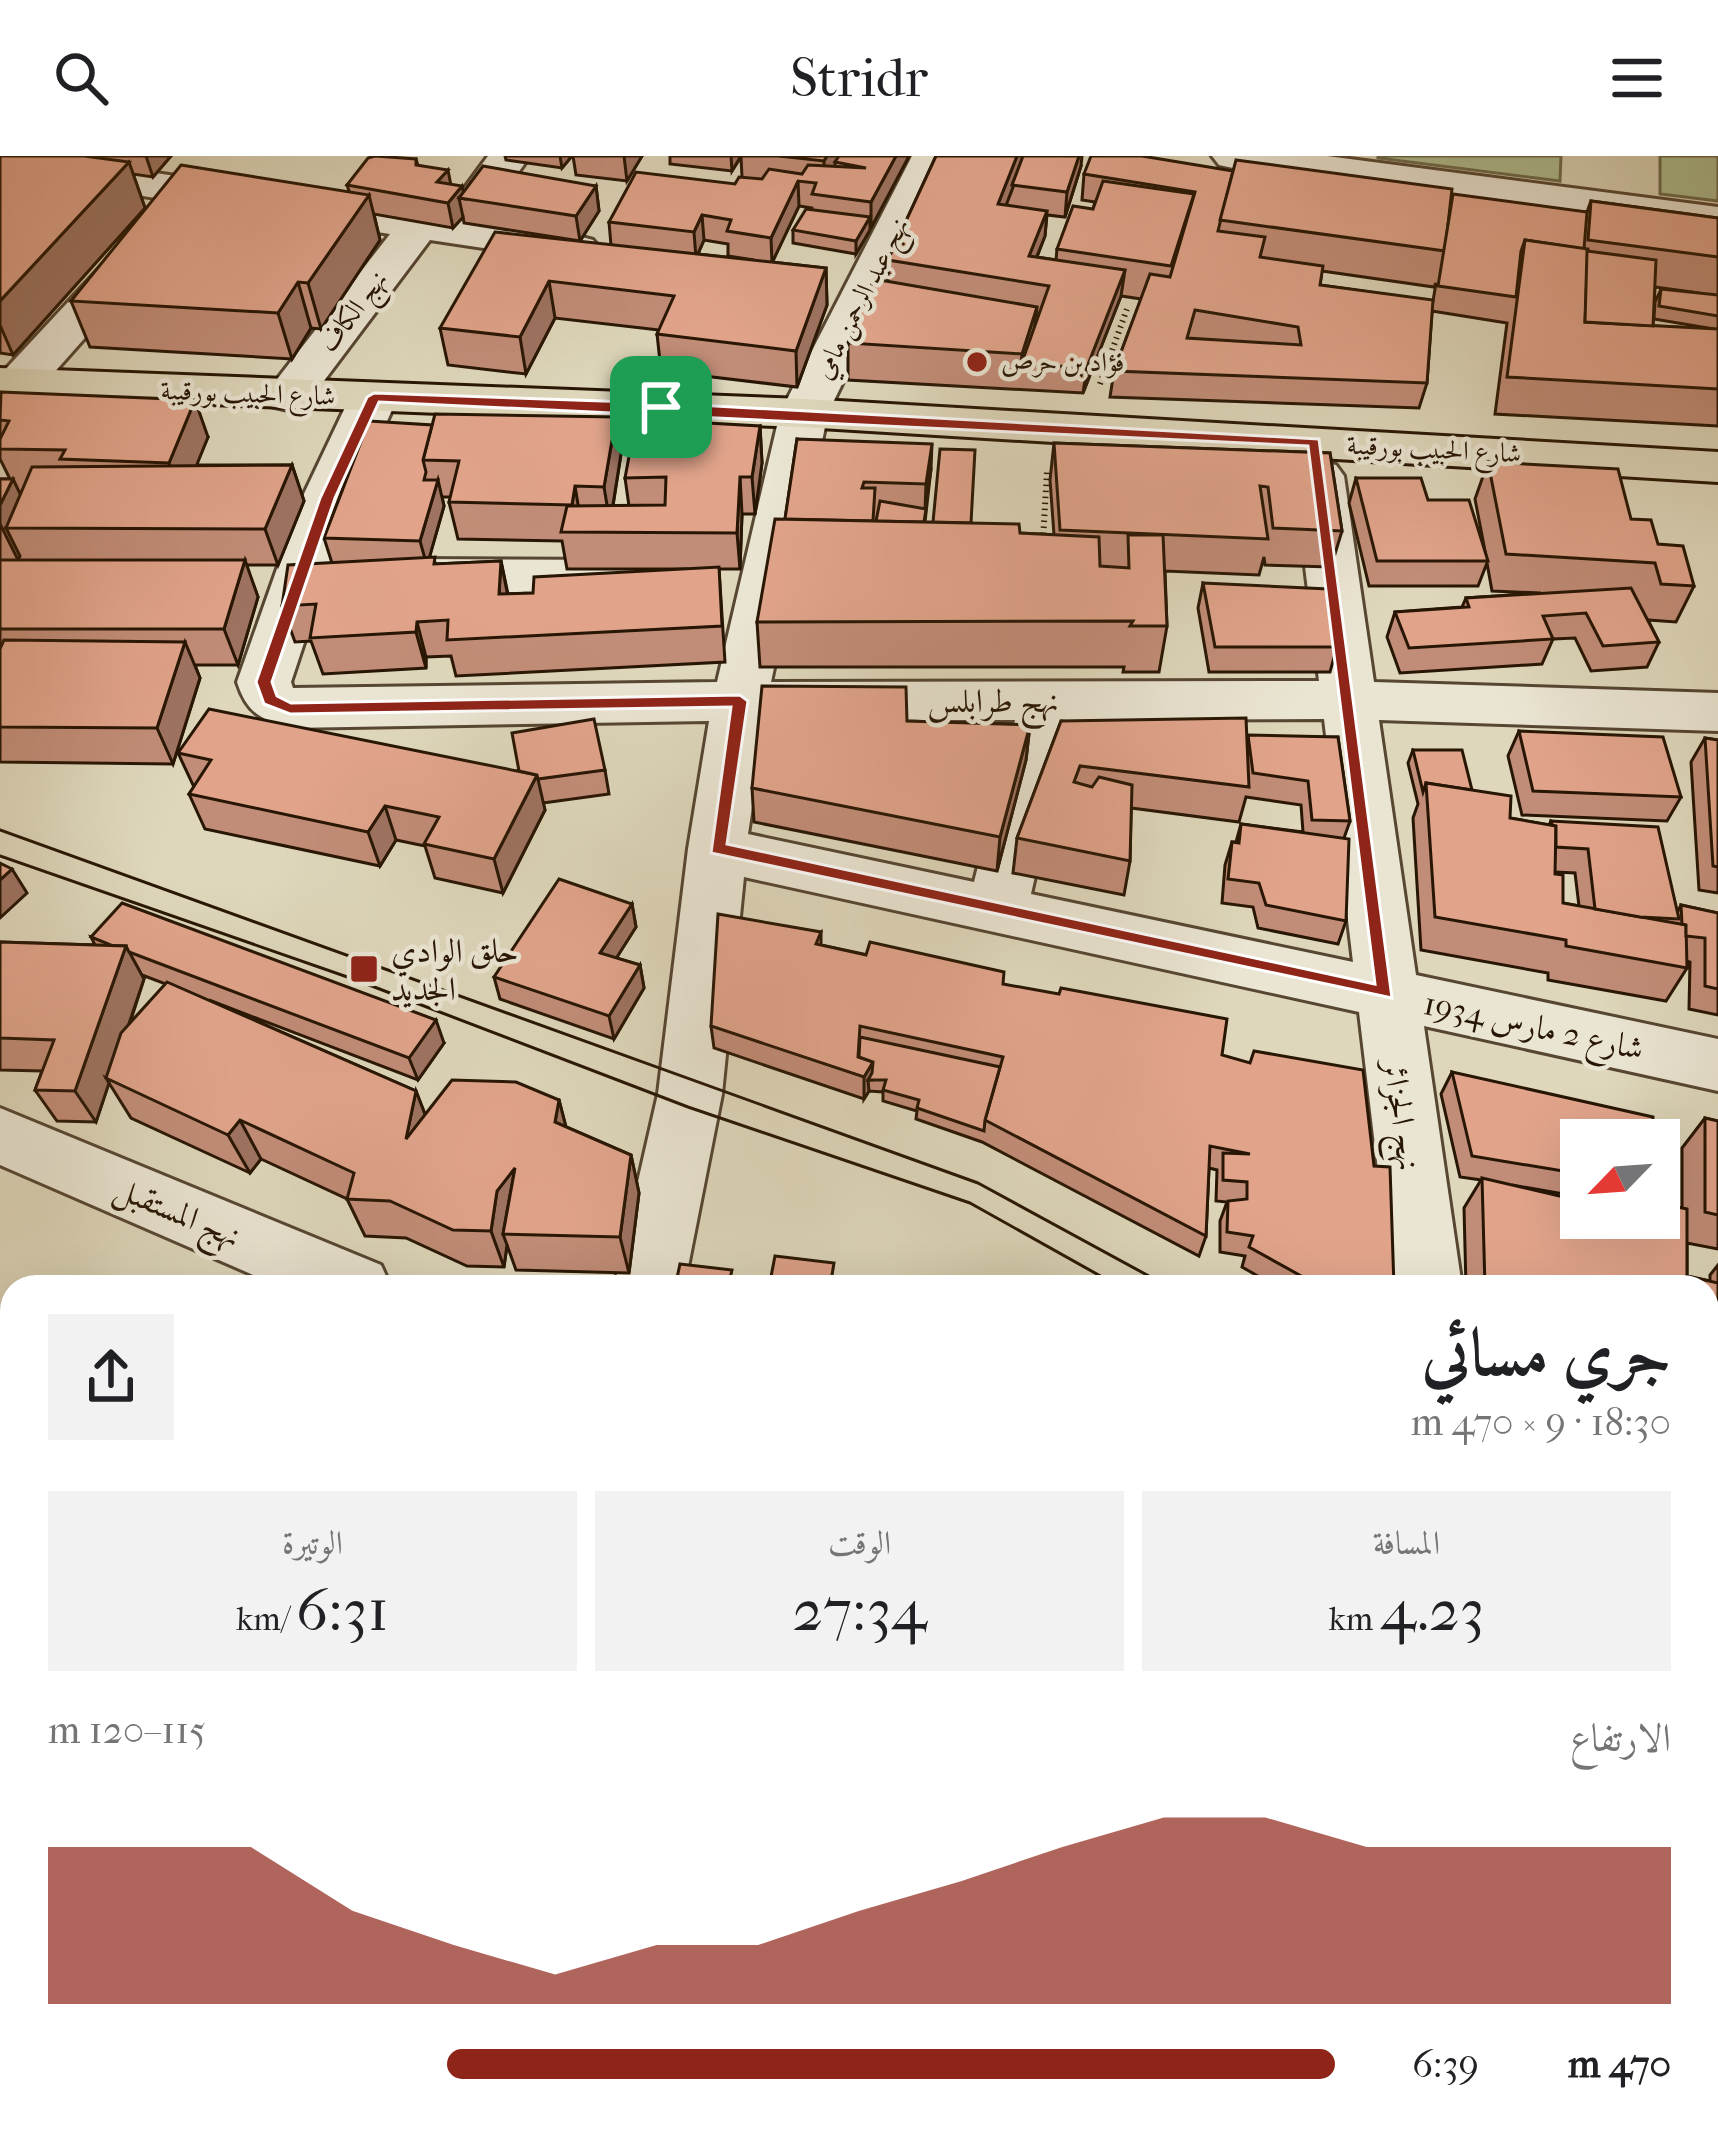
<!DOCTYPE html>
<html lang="ar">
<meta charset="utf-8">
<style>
body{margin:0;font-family:"IM FELL French Canon",Amiri,serif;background:#f2f2f2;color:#202124;direction:rtl;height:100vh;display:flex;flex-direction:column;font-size:45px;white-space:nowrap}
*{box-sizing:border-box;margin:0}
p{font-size:39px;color:#757577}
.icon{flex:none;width:66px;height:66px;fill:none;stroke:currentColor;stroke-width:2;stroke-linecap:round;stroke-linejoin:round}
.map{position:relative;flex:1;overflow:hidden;direction:ltr}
.panel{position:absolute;left:0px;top:1119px;width:1719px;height:861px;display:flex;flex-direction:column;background:#fff;border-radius:36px 36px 0 0;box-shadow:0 12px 48px #0002;direction:rtl}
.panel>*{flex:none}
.needle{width:78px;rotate:245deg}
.tools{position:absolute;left:1560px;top:963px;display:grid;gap:24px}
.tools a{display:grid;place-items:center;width:120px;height:120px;border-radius:0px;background:#fff;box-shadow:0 12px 48px #0002;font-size:60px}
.pin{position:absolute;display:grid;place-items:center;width:102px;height:102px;color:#fff;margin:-51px;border-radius:24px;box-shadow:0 6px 18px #0006}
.round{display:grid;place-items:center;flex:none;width:126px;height:126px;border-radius:0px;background:#f2f2f2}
.overview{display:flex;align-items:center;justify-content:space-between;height:204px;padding:0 48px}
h1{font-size:66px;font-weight:600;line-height:90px}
.figures{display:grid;grid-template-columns:repeat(3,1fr);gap:18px;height:204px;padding:12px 48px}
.figures div{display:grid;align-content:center;border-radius:0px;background:#f2f2f2;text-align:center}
.figures b{font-size:60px;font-weight:600}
.figures small{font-size:33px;font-weight:400}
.figures p{font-size:33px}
.chart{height:336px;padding:24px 48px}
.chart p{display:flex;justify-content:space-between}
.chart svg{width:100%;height:216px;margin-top:12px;fill:#8f2418;opacity:.7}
ul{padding:0 48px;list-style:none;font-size:39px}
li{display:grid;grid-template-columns:192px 144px 1fr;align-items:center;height:90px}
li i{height:30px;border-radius:15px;background:#8f2418}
header{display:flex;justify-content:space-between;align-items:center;height:156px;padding:0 48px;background:#fff;font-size:54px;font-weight:600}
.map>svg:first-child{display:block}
</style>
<header><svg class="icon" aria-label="menu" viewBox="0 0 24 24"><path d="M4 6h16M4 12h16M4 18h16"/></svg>Stridr<svg class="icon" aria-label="search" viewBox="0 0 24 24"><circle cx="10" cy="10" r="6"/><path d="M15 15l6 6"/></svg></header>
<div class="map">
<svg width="1718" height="1979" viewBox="0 0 1718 1979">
<rect width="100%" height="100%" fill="#ded7bb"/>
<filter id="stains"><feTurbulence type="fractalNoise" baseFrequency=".00167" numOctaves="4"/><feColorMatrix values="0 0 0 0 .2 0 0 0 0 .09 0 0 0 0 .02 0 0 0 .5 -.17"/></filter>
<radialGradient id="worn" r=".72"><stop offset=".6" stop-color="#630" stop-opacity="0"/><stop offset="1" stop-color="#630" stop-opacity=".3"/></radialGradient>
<g fill="#afbf92" stroke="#6c6a4b" stroke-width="3">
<polygon points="1561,0 1560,25 1378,2 1378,0"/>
<polygon points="1660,0 1718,0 1718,45 1660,38"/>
<polygon points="0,1831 12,1968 1220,1968 1284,1979 0,1979"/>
</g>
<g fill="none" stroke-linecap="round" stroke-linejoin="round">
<g stroke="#564632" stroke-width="6">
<g id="minor">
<polygon points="0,0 42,0 444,60 488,0 530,0 483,66 578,80 593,84 600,93 593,102 578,106 430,84 305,250 288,254 271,250 264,240 390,78 0,18"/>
<path d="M912,0H952L828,257L771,526L1319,525L1294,320L1302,309L1319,305L1336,309L1344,320L1374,526L1718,537V575L1379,564L1416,819L1718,883V935L1424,870L1462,1131H1392L1359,856L744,721L722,938L684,1131H614L658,938L688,693L709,565L290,572C260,563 247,557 237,526L302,342L350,241L357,231L374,227L391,231L398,241L352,342L291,526L293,532L717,526L780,257ZM1324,563L1353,806L1031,738L1070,564ZM765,564H1015L974,726L748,678Z"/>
<polygon points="1212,0 1327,0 1718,51 1718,77 1233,12 1219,9"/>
<polygon points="138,83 153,87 160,96 153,105 36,237 19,241 2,237 2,217 123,87"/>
<polygon points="415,403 624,404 642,409 650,421 642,433 624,438 415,437 397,432 389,420 397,408"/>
<polygon points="0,952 381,1109 391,1131 281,1131 0,1009"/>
<polygon points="0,1621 12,1621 12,1705 0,1703"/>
<polygon points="1707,1931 1718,1934 1718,1979 1619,1979 1615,1968 1707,1968"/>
</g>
</g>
<g stroke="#281604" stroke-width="6">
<polygon id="major" points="0,212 804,243 1718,296 1718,326 804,271 0,240"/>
</g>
<g stroke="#281604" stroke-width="6" stroke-dasharray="1.5 4.5" stroke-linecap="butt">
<polyline points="1100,228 1128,150"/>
<polyline points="1043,384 1047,315"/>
</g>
<use href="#minor" fill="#eae5d3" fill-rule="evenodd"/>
<use href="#major" fill="#ded7bb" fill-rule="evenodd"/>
<g stroke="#281604" stroke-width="3">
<polyline points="0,674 978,1027 1169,1131"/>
<polyline points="0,700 356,824 688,951 970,1047 1120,1131"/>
<polyline points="1707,1425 1718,1431"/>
<polyline points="1707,1460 1718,1466"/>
</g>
</g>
<g fill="#c28d78" stroke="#281604" stroke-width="3" fill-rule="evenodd">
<polygon points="0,0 171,0 153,21 133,18 145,52 13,199 0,197"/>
<polygon points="505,0 572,0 562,12 506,4"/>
<polygon points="573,0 642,0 627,25 576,19"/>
<path d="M670,0H909L856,98L793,87V74L812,53V52L799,50L772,106L826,112L827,149L797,231L661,215L657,178L659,174L555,162L526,218L448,209L440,172L611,89L609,66L735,28L742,21L741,1L732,15L670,8ZM704,84L728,88V100L754,104L698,98Z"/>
<path d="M936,0L1081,10L1065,61L1047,59L1045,80L1037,101L1056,104L1057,93L1093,53L1095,46L1082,44L1084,18L1587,56L1591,45L1718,62V270L1495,258L1507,167L1432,155L1427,227L1419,252L1110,241L1114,215L1141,143L1121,140L1083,237L848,224V187L888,125V104ZM1322,115L1434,131L1436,127L1433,145L1320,129ZM1655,131L1699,137L1661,133L1655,146L1654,163L1714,173L1653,170Z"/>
<polygon points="416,3 418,10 464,36 596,30 599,55 580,85 464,67 463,61 453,72 374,58 380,84 321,173 311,172 292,203 90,191 71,145 349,35 347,29"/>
<polygon points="0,238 208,281 196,309 292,309 304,345 278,409 246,409 258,441 238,509 195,509 200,522 173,608 0,606 0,323 10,323 0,303"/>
<path d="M369,265L621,298L613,350H629L625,322L760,270L762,307L755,358H742L740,413H719L725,506L456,520L451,500L426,501V512L323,518L311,485L295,486L282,450L332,407L324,382ZM442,341H451L449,346L458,383L562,385L567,413H688L533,437L508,438L501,405L437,408L429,402L444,350Z"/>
<polygon points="797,283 931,313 925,366 971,367 1020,377 1054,379 1050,324 1054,287 1330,297 1342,375 1331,411 1265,409 1264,401 1259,419 1165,415 1167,470 1159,516 1123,516 1124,511 760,511 757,466 785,363"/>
<polygon points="1488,306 1631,363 1658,388 1694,430 1676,466 1648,464 1659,486 1647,511 1591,515 1575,482 1553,483 1542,508 1400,517 1387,481 1395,456 1462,451 1466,442 1541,437 1492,435 1487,407 1478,430 1369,430 1349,347 1356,322 1428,344 1485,395 1475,343"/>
<polygon points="1203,427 1337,491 1330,516 1209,516 1198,452"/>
<polygon points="907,565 1030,569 1026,604 997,715 754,666 752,632"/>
<polygon points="1061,565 1247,583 1338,581 1350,665 1344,682 1346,765 1338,788 1258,772 1253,751 1222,747 1225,709 1232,686 1236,686 1241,668 1303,676 1301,649 1246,641 1239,666 1131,652 1130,705 1124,739 1013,717 1017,682"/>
<polygon points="1519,575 1681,641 1667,665 1522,659 1508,600"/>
<polygon points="1705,582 1718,584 1718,737 1699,734 1691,606"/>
<path d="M1413,594L1510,662L1549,669L1551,665L1678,755L1681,749L1718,757V859L1689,853L1690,806L1687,805V812L1666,845L1548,824V817L1421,794L1413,662L1418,648L1408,607ZM1555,716L1575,717L1579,750L1563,747Z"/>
<polygon points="178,597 519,615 605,614 609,638 543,647 545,654 503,737 435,722 425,690 396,684 380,710 205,673 189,638 194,631"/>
<polygon points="632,748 636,771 616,802 640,809 644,832 614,883 500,843 494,821"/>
<polygon points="821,776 821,789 1003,828 1222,899 1374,1010 1394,1131 1277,1131 1242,1111 1245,1100 1220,1096 1220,1065 1227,1046 1216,1045 1217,1014 1209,1012 1206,1080 1199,1100 982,986 916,963 917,955 883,945 883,936 869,935 864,943 714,892 711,870"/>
<path d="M91,781L444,887L418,924L209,844L416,935L425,958L559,944L566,971L631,999L639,1037L629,1117L516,1114L507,1089L504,1111L467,1110L406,1082L365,1080L347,1043L261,1003L250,1017L131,962L109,927L96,966L57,965L35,934L42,915L0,914V786L95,789ZM142,819L166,828L130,867L144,823Z"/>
<polygon points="1452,916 1581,984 1581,1041 1512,1029 1581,1062 1682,1052 1682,992 1705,962 1718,965 1718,1093 1687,1087 1687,1120 1710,1125 1710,1119 1718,1109 1718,1199 1707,1196 1707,1131 1466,1131 1464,1052 1481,1024 1460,1021 1441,938"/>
<polygon points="1707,1654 1718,1657 1718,1937 1707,1934"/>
<polygon points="1388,1970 1409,1979 1373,1979 1374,1973"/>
</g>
<g fill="#9e7361" stroke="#281604" stroke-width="3">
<polygon points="146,0 171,0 153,21"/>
<polygon points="560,0 572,0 562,12"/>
<polygon points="624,0 642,0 627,25"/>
<polygon points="731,0 741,0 732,15"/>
<polygon points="827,0 842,0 835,6 835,11 824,30 824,5"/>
<polygon points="896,0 909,0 871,72 871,46"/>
<polygon points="1017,0 1025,0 997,73 998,48"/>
<polygon points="1079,0 1082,0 1081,10 1065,61 1067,36"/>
<polygon points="129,6 145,52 13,199 0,169 0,145"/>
<polygon points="448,14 453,40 437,26"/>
<polygon points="798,25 799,50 772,107 771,82"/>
<polygon points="462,30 465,43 459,42 463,61 453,72 448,47"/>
<polygon points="596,30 599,55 580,85 576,60"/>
<polygon points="369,39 380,84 321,173 308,127"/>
<polygon points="1047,55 1045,80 1027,125 1029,100"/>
<polygon points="702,59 704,84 696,102 694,76"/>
<polygon points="870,61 870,74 856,98 856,85"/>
<polygon points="826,112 827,149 797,231 796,195"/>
<polygon points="1125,114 1121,140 1083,237 1087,211"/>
<polygon points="549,125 555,162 526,218 520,181"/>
<polygon points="298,126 311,172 292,203 278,157"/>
<polygon points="1037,151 1033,187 1021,209 1022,198"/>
<polygon points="195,244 208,281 183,343 169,307"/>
<polygon points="616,261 621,298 610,367 604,331"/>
<polygon points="760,270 762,307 755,358 752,321"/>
<polygon points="932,288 931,313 925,354 926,328"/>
<polygon points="292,309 304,345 278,409 265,373"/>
<polygon points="740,321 742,358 740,413 737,377"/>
<polygon points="13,323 35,369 6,372 20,400 18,404 0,368 0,349"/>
<polygon points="438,324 444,350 427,410 420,385"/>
<polygon points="575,330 581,367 572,349"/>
<polygon points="245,404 258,441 238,509 224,473"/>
<polygon points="501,405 508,441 499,438"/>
<polygon points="417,466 426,501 426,512 416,476"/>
<polygon points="185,486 200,522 173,608 157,572"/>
<polygon points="1030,569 1026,604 997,715 1000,681"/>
<polygon points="537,619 545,654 503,737 494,703"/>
<polygon points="385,650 396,684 380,710 368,676"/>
<polygon points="12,713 27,737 0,762 0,724"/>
<polygon points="632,748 636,771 605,820 600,797"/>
<polygon points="126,790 144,823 110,924 106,922 109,927 96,966 75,935"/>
<polygon points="640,809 644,832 614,883 609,860"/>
<polygon points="436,864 444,887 418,924 409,902"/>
<polygon points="873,906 872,924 868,924 869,935 864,943 864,921"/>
<polygon points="416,935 431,974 406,983"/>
<polygon points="559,944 569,983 555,966"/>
<polygon points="240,964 261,1003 250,1017 228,979"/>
<polygon points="631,999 639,1037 629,1117 620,1081"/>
<polygon points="515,1012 503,1078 507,1089 504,1111 491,1075 497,1035"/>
<polygon points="87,1968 108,1968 105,1979 84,1979"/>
<polygon points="448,1968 459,1968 458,1979 447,1979"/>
</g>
<g fill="#e1a48b" stroke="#281604" stroke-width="3" fill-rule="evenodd">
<polygon points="0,0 84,0 129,6 0,145"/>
<polygon points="375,0 416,3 416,9 448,14 437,26 462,30 448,47 347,29 368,2"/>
<polygon points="779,0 827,0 824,5"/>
<polygon points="839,0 896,0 871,46 812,38 816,27 798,25 771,82 727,75 731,64 702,59 694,76 609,66 636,16 735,28 739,21 762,23 769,13 802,18 808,9 866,12 835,6"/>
<polygon points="936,0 1017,0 998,48 1047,55 1029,100 1125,114 1087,211 1021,209 1049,130 888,104"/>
<polygon points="1023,0 1079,0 1067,36 1012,29"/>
<path d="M1091,0H1142L1233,15L1218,75L1265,81L1260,101L1323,110L1320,129L1433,144L1427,227L1114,215L1150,118L1170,121L1195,36L1084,18ZM1195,154L1298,171L1301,189L1187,182Z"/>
<polygon points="1236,4 1452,33 1445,95 1220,64"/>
<polygon points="181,9 369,39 308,127 298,126 278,157 71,145"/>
<polygon points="483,10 596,30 576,60 459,42"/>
<polygon points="1103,25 1194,38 1171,110 1057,93 1073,50 1093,53"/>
<polygon points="1453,38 1587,56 1584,93 1525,84 1521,95 1516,141 1438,130"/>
<polygon points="1591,45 1718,62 1718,101 1588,84"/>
<polygon points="806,53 870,61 856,85 793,74"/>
<polygon points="495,76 826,112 796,195 657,178 674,140 549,125 520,181 440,172"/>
<polygon points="1525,84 1588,93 1585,166 1718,173 1718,233 1507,221"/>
<polygon points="1587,95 1656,104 1653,170 1585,166"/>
<polygon points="874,123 1037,151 1022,198 848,187"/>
<polygon points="1661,133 1718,139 1718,160 1659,150"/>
<polygon points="1,236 195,244 169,307 60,303 65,294 0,293 0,283 9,265 0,264"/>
<polygon points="435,258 616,261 604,331 575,330 572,349 449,346 459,305 423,304"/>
<polygon points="636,263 760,270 752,321 740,321 737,377 561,376 567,350 665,349 666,321 625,322"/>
<polygon points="369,265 432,269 423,304 426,316 424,324 438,324 420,385 324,382"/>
<polygon points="797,283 932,288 926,328 864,326 862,332 875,332 873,365 785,363"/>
<polygon points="1054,287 1330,297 1342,375 1273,372 1268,331 1260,330 1268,383 1060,374"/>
<polygon points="940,293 975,294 971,367 933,366"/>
<polygon points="1488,306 1618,313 1631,363 1651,364 1658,388 1683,390 1694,430 1661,428 1655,407 1506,398"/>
<polygon points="292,309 265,373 6,372 32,311"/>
<polygon points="1356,322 1421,322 1428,344 1469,344 1488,405 1377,405"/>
<polygon points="0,323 13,323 0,349"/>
<polygon points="880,345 926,353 924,366 876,365"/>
<polygon points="775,363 1019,368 1020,377 1099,381 1100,410 1129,412 1128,379 1163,379 1167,470 1130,470 1133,465 757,466"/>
<polygon points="435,401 434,408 501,405 499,438 533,437 534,421 719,411 722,470 447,484 448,464 417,466 416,476 310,482 316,448 282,450 288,409"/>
<polygon points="0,404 245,404 224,473 0,473"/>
<polygon points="1203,427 1328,433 1337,491 1215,491"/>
<polygon points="1631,432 1659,486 1603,490 1586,457 1543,460 1553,483 1409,492 1395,456 1469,451 1466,442"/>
<polygon points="4,484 185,486 157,572 0,571 0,493"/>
<polygon points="762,530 906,531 907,565 1030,569 1000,681 752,632"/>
<polygon points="209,553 537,619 494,703 424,688 439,661 385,650 368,676 189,638 211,604 178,597"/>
<polygon points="1246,562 1249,631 1080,610 1074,626 1092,631 1099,621 1132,629 1130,705 1017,682 1061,565"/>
<polygon points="594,563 605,614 538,623 537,619 519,615 512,577"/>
<polygon points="1519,575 1663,581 1681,641 1533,635"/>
<polygon points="1248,579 1338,581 1350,665 1312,664 1308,625 1253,617"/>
<polygon points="1705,582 1718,584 1718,711 1713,710"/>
<polygon points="1413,594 1462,594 1472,634 1426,627 1423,636"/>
<polygon points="1426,627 1511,640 1510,662 1556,670 1555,718 1563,719 1563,747 1686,769 1687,812 1566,790 1566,784 1435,761"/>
<polygon points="1551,665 1658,671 1679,763 1640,761 1595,753 1588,693 1556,691 1556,670 1552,669"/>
<polygon points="1241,668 1349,683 1346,765 1266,749 1259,727 1228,723 1232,686 1239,687"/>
<polygon points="0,707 12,713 0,724"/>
<polygon points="559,723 632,748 600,797 640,809 609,860 494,821"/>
<polygon points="122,747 436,864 409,902 129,796 126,790 113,790 91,781"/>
<polygon points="1681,749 1718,757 1718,833 1705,830 1705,782 1686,780 1686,769 1682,768"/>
<polygon points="718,758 821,776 816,788 866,799 870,786 1004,816 1003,828 1059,838 1061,832 1227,863 1222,899 1250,907 1254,895 1363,914 1374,1010 1390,1011 1394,1131 1321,1131 1249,1091 1253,1080 1227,1076 1228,1045 1247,1043 1247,1026 1223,1024 1223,997 1250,998 1210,990 1206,1080 985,964 1003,901 860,870 858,901 873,906 864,921 711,870"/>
<polygon points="0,786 126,790 75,935 35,934 54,884 0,882"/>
<polygon points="167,826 416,935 406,983 452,924 516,926 559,944 555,966 631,999 620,1081 503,1078 515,1012 497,1035 491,1075 453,1074 390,1045 347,1043 354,1017 240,964 228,979 106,922 121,877"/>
<polygon points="860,881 1000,911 985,964 984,975 917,952 919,944 883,934 886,924 868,924 872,917 873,906 859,901"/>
<polygon points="1452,916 1653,961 1652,984 1581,984 1581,1018 1472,1000"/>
<polygon points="1705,962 1718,965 1718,1059 1705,1056"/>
<polygon points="1482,1022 1581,1045 1581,1062 1659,1062 1659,1047 1687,1053 1687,1131 1485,1131"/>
<polygon points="775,1100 834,1107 830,1131 769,1131"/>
<polygon points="680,1108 732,1114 728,1131 675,1131"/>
<polygon points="1687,1120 1718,1127 1718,1176 1707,1173 1707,1131 1687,1131"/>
<polygon points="1707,1654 1718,1657 1718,1923 1707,1920"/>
<polygon points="0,1819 12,1819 12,1968 87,1968 84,1979 0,1979"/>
<polygon points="239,1968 448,1968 447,1979 238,1979"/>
<polygon points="701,1968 837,1968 835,1979 699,1979"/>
<polygon points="871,1968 990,1968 988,1979 869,1979"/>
<polygon points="1388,1970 1409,1979 1387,1979"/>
</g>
<path fill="#8f2418" stroke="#fff" stroke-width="3" fill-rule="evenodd" d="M374,237L661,247L1319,283L1392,842L711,697L731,551L290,558L264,548L256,526L320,342L367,241ZM379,246L1308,290L1375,828L727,688L748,545L740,539L291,547L277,540L272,526L335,342Z"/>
<g fill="#8f2418" stroke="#eae5d3" stroke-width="4.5">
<circle cx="977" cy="206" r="12"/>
<rect x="349" y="798" width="30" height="30" rx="6"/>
</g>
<g text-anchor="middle" stroke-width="9" stroke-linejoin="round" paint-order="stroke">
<g font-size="27" fill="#281604" stroke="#eae5d3">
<text transform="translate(861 142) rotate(-63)" y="9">نهج عبد الرحمن مامي</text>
<text transform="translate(353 155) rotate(-53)" y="9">نهج الكاف</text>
<text transform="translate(248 237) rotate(2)" y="9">شارع الحبيب بورقيبة</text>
<text transform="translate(1434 293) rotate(3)" y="9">شارع الحبيب بورقيبة</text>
</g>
<g font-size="27" fill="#281604" stroke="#eae5d3" text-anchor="start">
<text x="1001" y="215">فؤاد بن حرص</text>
</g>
<g font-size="33" fill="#281604" stroke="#eae5d3">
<text x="993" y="556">نهج طرابلس</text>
<text transform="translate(1534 869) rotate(12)" y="12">شارع 2 مارس 1934</text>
<text transform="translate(1403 959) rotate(82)" y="12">نهج الجزائر</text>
<text transform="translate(178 1055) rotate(23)" y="12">نهج المستقبل</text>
</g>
<g font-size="33" fill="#281604" stroke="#eae5d3" text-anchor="start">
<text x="391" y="806">حلق الوادي<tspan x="391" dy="38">الجديد</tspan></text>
</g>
</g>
<rect width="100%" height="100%" filter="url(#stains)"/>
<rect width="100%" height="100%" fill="url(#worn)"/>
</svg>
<div class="tools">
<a><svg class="needle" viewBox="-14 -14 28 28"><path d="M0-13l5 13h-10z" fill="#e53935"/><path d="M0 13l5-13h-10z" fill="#757577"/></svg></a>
</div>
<div class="pin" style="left:661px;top:251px;background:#1e9e55"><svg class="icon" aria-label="arrive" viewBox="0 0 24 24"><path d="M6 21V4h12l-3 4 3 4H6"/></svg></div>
<section class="panel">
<div class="overview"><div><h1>جري مسائي</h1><p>18:30 · 9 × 470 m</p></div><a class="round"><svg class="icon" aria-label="share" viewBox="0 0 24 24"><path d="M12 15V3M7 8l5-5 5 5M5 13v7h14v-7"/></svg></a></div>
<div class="figures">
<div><p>المسافة</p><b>4.23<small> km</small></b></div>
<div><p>الوقت</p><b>27:34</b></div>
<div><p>الوتيرة</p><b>6:31<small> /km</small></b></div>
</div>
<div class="chart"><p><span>الارتفاع</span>115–120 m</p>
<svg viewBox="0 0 160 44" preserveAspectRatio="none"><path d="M0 44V12L10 12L20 12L30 25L40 32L50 38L60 32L70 32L80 25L90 19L100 12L110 6L120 6L130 12L140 12L150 12L160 12V44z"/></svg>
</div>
<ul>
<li><b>470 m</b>6:39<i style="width:69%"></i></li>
</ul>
</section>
</div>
